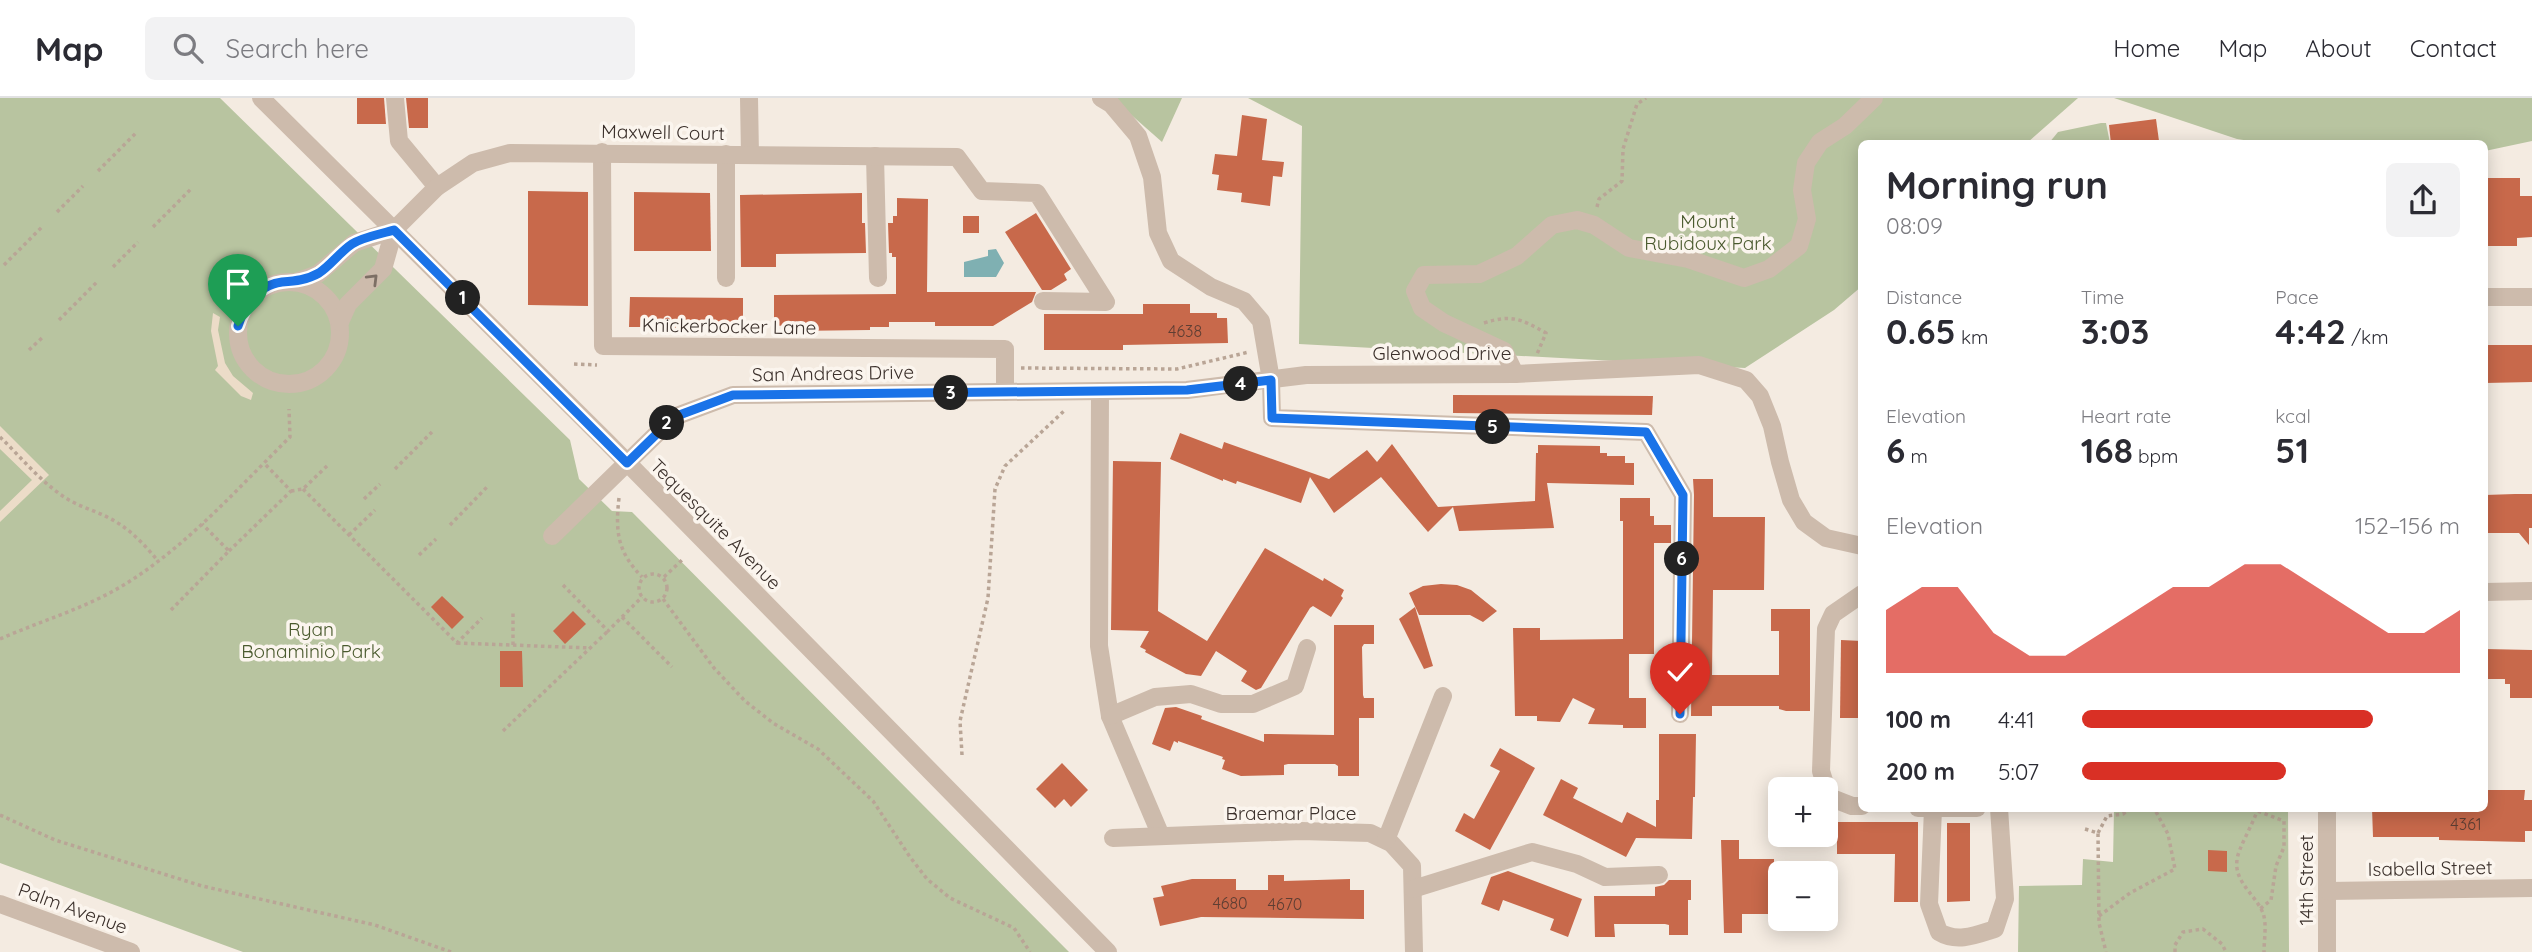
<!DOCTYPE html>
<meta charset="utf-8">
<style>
body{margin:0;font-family:Quicksand,sans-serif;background:#f2f2f3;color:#2b2b33;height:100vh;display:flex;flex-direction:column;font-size:26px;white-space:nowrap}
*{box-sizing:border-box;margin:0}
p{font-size:23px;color:#7c7c81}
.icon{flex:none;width:38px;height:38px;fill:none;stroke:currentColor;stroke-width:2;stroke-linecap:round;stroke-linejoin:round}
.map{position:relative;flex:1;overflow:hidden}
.details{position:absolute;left:1858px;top:42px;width:630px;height:672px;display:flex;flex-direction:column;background:#fff;border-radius:10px;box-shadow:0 4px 18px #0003}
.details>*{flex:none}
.buttons{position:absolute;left:1768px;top:679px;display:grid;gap:14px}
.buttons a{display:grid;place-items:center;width:70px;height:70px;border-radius:10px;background:#fff;box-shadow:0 4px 18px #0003;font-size:35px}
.pin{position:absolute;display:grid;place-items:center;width:60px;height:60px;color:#fff;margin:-72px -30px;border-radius:50% 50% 50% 0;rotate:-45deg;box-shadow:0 0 7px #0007}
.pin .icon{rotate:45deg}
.km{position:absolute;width:35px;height:35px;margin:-18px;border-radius:50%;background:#222;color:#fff;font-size:19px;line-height:35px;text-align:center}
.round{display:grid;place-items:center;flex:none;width:74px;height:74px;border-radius:10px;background:#f2f2f3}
.head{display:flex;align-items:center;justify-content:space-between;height:119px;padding:0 28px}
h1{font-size:38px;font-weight:700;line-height:52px}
.figures{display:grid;grid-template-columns:repeat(3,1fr);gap:10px;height:119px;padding:7px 28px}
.figures div{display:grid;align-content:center}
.figures b{font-size:35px;font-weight:700}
.figures small{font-size:19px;font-weight:400}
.figures p{font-size:19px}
.chart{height:196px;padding:14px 28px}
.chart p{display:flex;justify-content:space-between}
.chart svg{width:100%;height:126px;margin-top:7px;fill:#d93025;opacity:.7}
ul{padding:0 28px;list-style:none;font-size:23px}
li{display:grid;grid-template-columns:112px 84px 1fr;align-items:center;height:52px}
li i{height:18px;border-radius:9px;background:#d93025}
header{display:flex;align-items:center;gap:42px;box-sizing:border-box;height:98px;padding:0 35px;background:#fff;border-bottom:2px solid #e1e1e2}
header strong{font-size:33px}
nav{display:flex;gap:38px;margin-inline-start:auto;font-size:24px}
.search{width:490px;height:63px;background:#f2f2f3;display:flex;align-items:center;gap:18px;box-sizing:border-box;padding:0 24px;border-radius:10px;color:#7c7c81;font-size:26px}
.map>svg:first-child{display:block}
</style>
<header>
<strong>Map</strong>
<div class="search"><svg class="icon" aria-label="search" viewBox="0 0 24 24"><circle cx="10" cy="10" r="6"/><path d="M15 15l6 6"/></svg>Search here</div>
<nav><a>Home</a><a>Map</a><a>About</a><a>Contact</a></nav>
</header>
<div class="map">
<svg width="2532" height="854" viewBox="0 0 2532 854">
<rect width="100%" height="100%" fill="#f4ebe1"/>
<g fill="#b8c4a0">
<polygon points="0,0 220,0 570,342 579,381 612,413 632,414 1069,854 243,854 0,765"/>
<polygon points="1112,0 1182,0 1162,44"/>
<polygon points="1248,0 2078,0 2027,45 1862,46 1862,188 1834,212 1745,270 1299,246 1302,28"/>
<polygon points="2114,0 2532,0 2532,43 2485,53 2485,46 2263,45 2237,41"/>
<polygon points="2101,25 2106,25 2110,45 2049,45 2058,34"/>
<polygon points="2114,711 2288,711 2289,854 2018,854 2019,788 2082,787 2083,761 2113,764"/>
</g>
<g fill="#ecdcc8">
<polygon points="213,215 220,219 218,232 225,265 233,278 253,295 251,302 241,298 215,272 218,268 211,233"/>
<polygon points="0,328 49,377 0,424 0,413 32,382 0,351"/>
</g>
<polygon fill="#7fb0b2" points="996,151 1004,165 996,179 964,179 964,164 988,158 988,152"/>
<g fill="#c8694b">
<polygon points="357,0 384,0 386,26 357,26"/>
<polygon points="406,0 428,0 428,30 409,30"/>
<polygon points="1242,17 1267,21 1262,62 1284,64 1282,79 1273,78 1270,108 1241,104 1242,95 1217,92 1219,77 1212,76 1215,56 1237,58"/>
<polygon points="2156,21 2159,43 2111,46 2109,27"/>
<polygon points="2485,80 2520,80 2520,98 2532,98 2532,139 2517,140 2517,148 2485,148"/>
<polygon points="528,93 588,94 588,208 528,207"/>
<polygon points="634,94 710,95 711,153 634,153"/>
<polygon points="862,95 862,125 865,125 866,155 776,156 776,169 741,169 740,97"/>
<polygon points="897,100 928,101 927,194 1036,194 1032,204 993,228 935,228 935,224 889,224 889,229 870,229 870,232 793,233 793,227 774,228 774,197 896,196 896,159 892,159 892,155 889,155 888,125 893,125 893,118 897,118"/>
<polygon points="1036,115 1071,171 1064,176 1067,182 1051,192 1042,192 1005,134"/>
<rect x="963" y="118" width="16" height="17"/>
<polygon points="630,199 743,200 743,228 725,228 724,233 648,233 648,229 629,229"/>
<polygon points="1143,206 1190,206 1190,215 1217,215 1217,220 1227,220 1228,245 1123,247 1123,252 1044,252 1044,216 1143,216"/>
<polygon points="2485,247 2532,247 2532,284 2485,285"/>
<polygon points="1453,297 1653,298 1652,317 1453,315"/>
<polygon points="1180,335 1222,351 1224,344 1329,381 1367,352 1377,364 1392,346 1438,409 1535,403 1536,355 1538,355 1538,347 1600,348 1600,355 1607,355 1607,358 1625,358 1625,365 1634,365 1634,387 1547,385 1554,430 1459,433 1453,409 1428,434 1381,379 1334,415 1310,379 1301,405 1237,383 1236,386 1223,381 1223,383 1170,361"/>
<polygon points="1113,363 1161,364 1158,513 1207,543 1265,450 1323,483 1324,480 1344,492 1341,498 1343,500 1331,519 1313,508 1310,510 1261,590 1256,592 1241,583 1247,573 1216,553 1201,578 1186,576 1145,554 1146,552 1140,549 1149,533 1111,532"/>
<polygon points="1693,381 1713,381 1713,419 1765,419 1764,492 1713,492 1712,577 1779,577 1779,533 1771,533 1771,511 1810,511 1810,613 1786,613 1779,611 1779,608 1712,608 1712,618 1691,618 1694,397"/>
<polygon points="2515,396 2532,396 2532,430 2529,430 2529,447 2519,435 2485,435 2485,397"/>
<polygon points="1620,400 1650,400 1650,418 1654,418 1654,427 1671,427 1671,445 1654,445 1654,556 1629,556 1629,600 1646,600 1646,630 1623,630 1623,627 1588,626 1595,611 1573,600 1560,624 1537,623 1537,618 1515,618 1513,530 1540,530 1540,542 1623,541 1623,423 1620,423"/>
<polygon points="1441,486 1457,487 1471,492 1497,513 1483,524 1470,517 1419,517 1409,495 1423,488"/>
<polygon points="442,498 464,519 452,531 431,509"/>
<polygon points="1415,509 1433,568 1424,571 1399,521"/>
<polygon points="573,513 586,526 565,546 553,533"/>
<polygon points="1334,527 1374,527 1374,546 1364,546 1362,549 1363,597 1364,600 1374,600 1374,620 1359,620 1359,678 1338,678 1338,668 1335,666 1288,666 1284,667 1284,677 1241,678 1222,671 1225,662 1222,661 1223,659 1178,643 1178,645 1174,643 1170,653 1152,646 1165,610 1176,609 1202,618 1201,621 1264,644 1264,636 1334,637"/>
<polygon points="1841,542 1862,543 1862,620 1840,620"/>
<polygon points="2485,551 2532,552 2532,600 2510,600 2510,586 2505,586 2505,581 2485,581"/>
<polygon points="500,553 522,553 523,589 500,589"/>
<polygon points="1659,636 1696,636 1695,699 1693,699 1692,741 1636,740 1626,759 1543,717 1561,681 1578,690 1573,700 1622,725 1627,714 1656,729 1656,702 1659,702"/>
<polygon points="1500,650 1535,670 1490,752 1455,733 1464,715 1474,721 1500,673 1490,668"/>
<polygon points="1062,665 1088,692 1071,709 1064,701 1055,710 1036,691"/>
<polygon points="2485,692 2525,692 2524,702 2532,702 2532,733 2525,733 2525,744 2439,742 2439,739 2373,739 2372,710 2485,710"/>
<polygon points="1837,724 1918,724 1918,804 1894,804 1895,756 1837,756"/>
<polygon points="1947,725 1970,725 1970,803 1947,804"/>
<polygon points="1721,742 1739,742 1739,761 1774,761 1775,816 1742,816 1742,835 1724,835"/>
<polygon points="2208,752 2227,753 2227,774 2208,773"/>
<polygon points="1508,773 1582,801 1568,839 1550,832 1554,821 1503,802 1499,813 1481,806 1491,779"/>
<polygon points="1268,777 1284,777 1284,783 1350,781 1350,792 1364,792 1364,821 1201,819 1160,828 1153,800 1164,798 1161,788 1192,781 1236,781 1236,792 1268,792"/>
<polygon points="1669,782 1691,782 1691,802 1688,802 1688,837 1669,837 1669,827 1665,826 1614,826 1615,839 1595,839 1594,798 1655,798 1655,789 1664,787"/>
</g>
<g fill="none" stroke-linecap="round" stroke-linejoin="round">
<g stroke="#b9a596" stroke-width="3.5" stroke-dasharray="3.5 3.5" stroke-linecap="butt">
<polyline points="98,73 136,35"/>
<polyline points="1597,109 1599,101 1622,83 1623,51 1637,6 1646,0"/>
<polyline points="57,114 83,88"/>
<polyline points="153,129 191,91"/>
<polyline points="4,167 42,129"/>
<polyline points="113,169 138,144"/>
<polyline points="59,222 97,184"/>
<path d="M1484,225C1512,216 1521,221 1546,235L1537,256"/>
<polyline points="29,252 44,238"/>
<polyline points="574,266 597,267"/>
<polyline points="1021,270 1177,271 1249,254"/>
<path d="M0,339C22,360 42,386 69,402C81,409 96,413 109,420C129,430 144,446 158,463"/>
<polyline points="395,371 432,334"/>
<polyline points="303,391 457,545 482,520"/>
<polyline points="291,393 303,391 329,366"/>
<path d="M619,400C615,435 618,454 642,479"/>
<polyline points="364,401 380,386"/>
<polyline points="450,427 487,389"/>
<polyline points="349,437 375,412"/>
<polyline points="229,453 291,393 264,365"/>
<polyline points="419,457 436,441"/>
<circle cx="653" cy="490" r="14"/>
<polyline points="664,479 683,461"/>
<polyline points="563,487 608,533 642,499"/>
<polyline points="663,501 714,570 745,603 773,625 818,651 873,703 910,759 927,781 950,800 1014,830 1030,854"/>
<polyline points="171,512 229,453 202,426"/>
<polyline points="622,519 672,569"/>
<path d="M0,541C43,522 87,510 127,485C189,446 238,390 290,339L289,311"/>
<polyline points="457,545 590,550"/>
<polyline points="513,547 513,512"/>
<polyline points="503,633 608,533"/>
<polyline points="962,657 960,623 988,500 995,391 1005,368 1064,313"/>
<path d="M2258,710C2254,725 2238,750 2237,762C2234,784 2255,796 2263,815C2267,826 2264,842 2264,854"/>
<polyline points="2258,713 2284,723 2284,749 2276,768 2271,802 2260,811"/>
<polyline points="0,717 55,742 202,788 375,827 451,854"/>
<polyline points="2085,731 2098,735 2099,825 2106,854"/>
<polyline points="2098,735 2107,718 2123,716 2131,710"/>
<polyline points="2099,818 2130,795 2175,771 2168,736 2154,710"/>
<polyline points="2175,854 2175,847 2183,834 2203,831 2222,846 2226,854"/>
</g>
<g stroke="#cdbbac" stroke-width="18">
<polyline points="261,0 607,344 1108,854"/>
<polyline points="395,0 399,43 437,89"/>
<polyline points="749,0 750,57"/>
<polyline points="1101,0 1111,6 1138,38 1152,79 1158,135 1171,163 1211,189 1244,203 1261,223 1271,282 1272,320 1646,334 1683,397 1680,616"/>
<polyline points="602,54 603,248 1005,251 1005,294"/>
<polyline points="726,56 726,180"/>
<polyline points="875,58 878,180"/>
<circle cx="289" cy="235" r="51"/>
<polyline points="296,184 318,176 354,145 394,132 437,89 473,65 510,55 957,59 982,93 1037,95 1106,204 1043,203"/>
<polyline points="2485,199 2532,199"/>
<polyline points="340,224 348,206 383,171 394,132"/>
<polyline points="1515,276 1504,253 1444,225 1422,210 1415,193 1424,177 1479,176 1517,158 1552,127 1577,122 1594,127 1629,150 1688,161 1744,180 1769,171 1799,148 1807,121 1802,92 1806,65 1820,44 1845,28 1874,0"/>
<polyline points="1100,293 1099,548 1110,618 1161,738"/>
<polyline points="552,438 674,319 733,297 1187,292 1306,277 1515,276 1699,267 1746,282 1760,298 1772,328 1780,364 1791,402 1804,424 1826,440 1862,448"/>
<polyline points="2485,494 2532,493"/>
<polyline points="1862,496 1833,516 1826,531 1821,673 1829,699 1852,708 1862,708"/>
<polyline points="1110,618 1155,599 1191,596 1221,606 1253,606 1295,588 1307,550"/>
<polyline points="1918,710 1977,710"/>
<polyline points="2327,710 2327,854"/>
<path d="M1933,711L1929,806L1939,834C1957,845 1976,837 1995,831L2005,801L1999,710"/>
<polyline points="1113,740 1301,733 1370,735 1391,745 1412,768 1414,854"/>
<polyline points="1386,742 1443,598"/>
<polyline points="1413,791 1532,754 1577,766 1605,779 1659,777"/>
<polyline points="2328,793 2532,790"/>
<polyline points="0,806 131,854"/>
</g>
</g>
<defs><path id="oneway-chevron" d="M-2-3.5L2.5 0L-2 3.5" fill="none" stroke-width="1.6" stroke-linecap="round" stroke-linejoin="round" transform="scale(1.75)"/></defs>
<use stroke="#7d6f65" href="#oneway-chevron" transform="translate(373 181) rotate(-45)"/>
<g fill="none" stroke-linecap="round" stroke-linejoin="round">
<g stroke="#fff" stroke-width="14">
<path id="route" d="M238,228C245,207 258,187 282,184C295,183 307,182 319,175C331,167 340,154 352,146C363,139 381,136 394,132L627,365L674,319L733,297L1187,292L1271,282L1272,320L1646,334L1683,397L1680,616"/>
</g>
<use href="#route" stroke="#1a73e8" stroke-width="9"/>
</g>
<g text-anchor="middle" stroke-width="7" stroke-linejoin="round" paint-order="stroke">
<g font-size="16" fill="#5e3e33">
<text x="1185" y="239">4638</text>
<text x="2466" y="732">4361</text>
<text x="1230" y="811">4680</text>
<text x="1285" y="812">4670</text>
</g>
<g font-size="19" fill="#3b302b" stroke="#fbf5ee">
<text transform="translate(663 34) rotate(1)" y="7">Maxwell Court</text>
<text transform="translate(729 228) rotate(1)" y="7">Knickerbocker Lane</text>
<text x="1442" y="262">Glenwood Drive</text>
<text transform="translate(833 275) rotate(-1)" y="7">San Andreas Drive</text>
<text transform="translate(716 426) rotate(45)" y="7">Tequesquite Avenue</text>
<text x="1291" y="722">Braemar Place</text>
<text transform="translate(2430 770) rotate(-1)" y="7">Isabella Street</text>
<text transform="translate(2306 782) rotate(-90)" y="7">14th Street</text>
<text transform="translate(73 810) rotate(20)" y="7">Palm Avenue</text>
</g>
<g font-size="19" fill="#4a5a2e" stroke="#fbf5ee">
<text x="1708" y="130">Mount<tspan x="1708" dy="22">Rubidoux Park</tspan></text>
<text x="311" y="538">Ryan<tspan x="311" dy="22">Bonaminio Park</tspan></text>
</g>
</g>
</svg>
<div class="buttons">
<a>+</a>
<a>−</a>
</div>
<div class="pin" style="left:238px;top:228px;background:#1e9e55"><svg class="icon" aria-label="arrive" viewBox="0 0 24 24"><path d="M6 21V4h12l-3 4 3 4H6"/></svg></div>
<div class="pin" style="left:1680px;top:616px;background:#d93025"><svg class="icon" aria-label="check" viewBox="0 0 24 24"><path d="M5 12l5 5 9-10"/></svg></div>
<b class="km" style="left:463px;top:200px">1</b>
<b class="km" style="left:667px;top:325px">2</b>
<b class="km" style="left:951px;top:295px">3</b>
<b class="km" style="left:1241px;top:286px">4</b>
<b class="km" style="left:1493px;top:329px">5</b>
<b class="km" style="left:1682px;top:461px">6</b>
<section class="details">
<div class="head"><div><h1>Morning run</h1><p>08:09</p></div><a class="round"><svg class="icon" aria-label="share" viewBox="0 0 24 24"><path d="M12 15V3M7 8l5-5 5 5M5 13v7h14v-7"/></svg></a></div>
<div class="figures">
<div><p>Distance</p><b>0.65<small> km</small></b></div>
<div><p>Time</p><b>3:03</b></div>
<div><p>Pace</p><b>4:42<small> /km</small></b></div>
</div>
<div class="figures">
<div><p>Elevation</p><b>6<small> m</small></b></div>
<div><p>Heart rate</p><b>168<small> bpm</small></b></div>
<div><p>kcal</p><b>51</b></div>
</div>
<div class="chart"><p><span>Elevation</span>152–156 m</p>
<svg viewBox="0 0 160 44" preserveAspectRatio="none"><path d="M0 44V22L10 14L20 14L30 30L40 38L50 38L60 30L70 22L80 14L90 14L100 6L110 6L120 14L130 22L140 30L150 30L160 22V44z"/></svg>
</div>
<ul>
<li><b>100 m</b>4:41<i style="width:77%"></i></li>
<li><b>200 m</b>5:07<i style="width:54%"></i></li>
</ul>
</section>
</div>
